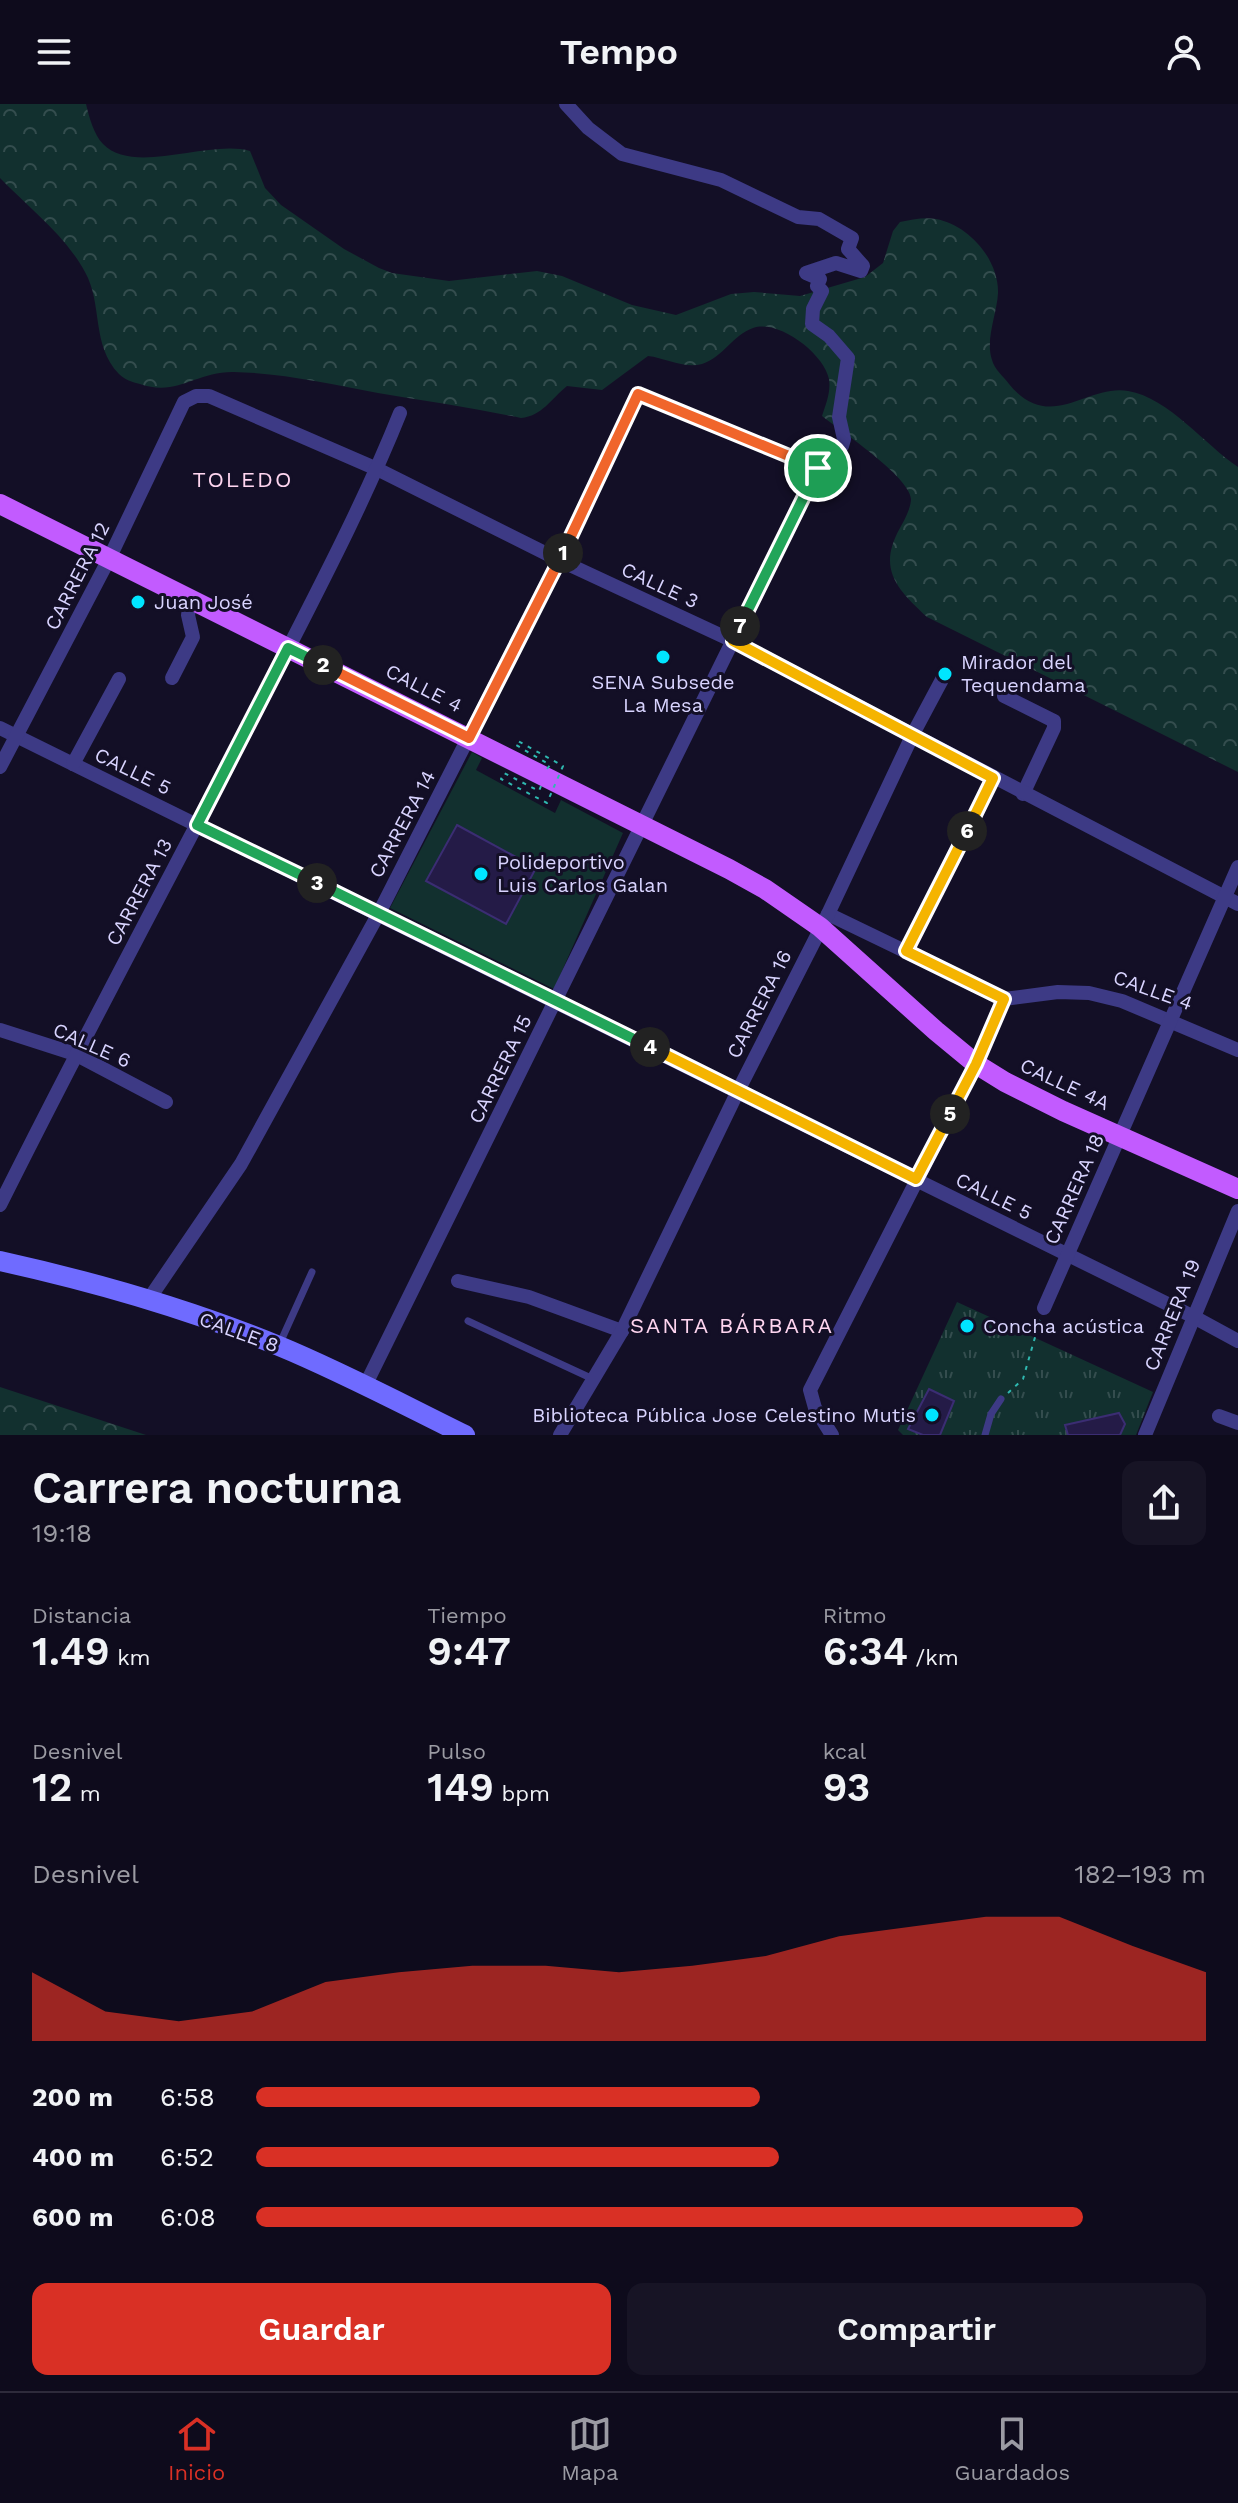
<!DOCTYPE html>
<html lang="es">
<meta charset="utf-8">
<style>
body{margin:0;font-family:"Work Sans",sans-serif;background:#171425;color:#f1f3f6;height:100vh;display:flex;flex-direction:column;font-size:30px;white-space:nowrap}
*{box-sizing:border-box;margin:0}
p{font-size:26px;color:#9b9ba3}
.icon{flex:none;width:44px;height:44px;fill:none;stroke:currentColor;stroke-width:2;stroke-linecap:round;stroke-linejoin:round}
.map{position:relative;height:1331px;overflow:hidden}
.side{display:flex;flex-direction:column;background:#0e0b1c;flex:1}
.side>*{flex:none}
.pin{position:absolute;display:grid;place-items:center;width:68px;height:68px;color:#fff;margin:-34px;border:4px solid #fff;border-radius:50%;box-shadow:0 2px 8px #0007}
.km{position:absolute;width:40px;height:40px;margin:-20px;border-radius:50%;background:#222;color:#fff;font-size:22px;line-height:40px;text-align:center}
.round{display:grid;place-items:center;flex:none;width:84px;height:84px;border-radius:16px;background:#171425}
.overview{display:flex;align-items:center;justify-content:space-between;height:136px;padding:0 32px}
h1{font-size:44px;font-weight:600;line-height:60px}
.figures{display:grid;grid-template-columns:repeat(3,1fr);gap:12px;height:136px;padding:8px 32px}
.figures div{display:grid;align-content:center}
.figures b{font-size:40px;font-weight:600}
.figures small{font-size:22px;font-weight:400}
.figures p{font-size:22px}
.chart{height:224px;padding:16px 32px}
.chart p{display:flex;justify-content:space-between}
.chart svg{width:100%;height:144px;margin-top:8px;fill:#d93025;opacity:.7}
.button{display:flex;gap:16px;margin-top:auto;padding:16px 32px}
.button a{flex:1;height:92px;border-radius:16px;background:#d93025;color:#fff;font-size:32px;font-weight:600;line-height:92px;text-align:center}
.button a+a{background:#171425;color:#f1f3f6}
ul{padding:0 32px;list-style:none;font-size:26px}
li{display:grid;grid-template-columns:128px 96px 1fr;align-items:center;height:60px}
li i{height:20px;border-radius:10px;background:#d93025}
header{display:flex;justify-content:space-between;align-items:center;height:104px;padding:0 32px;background:#0e0b1c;font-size:36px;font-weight:600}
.menu{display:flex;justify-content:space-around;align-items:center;height:112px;border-top:2px solid #2e2b3b;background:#0e0b1c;font-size:22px;color:#9b9ba3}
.menu a{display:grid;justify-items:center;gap:4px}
.menu .active{color:#d93025}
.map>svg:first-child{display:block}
</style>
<header><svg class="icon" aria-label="menu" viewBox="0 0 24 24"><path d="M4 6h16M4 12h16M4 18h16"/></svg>Tempo<svg class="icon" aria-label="person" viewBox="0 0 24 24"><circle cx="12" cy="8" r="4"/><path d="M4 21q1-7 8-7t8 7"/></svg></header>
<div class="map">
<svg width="1238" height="1331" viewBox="0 0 1238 1331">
<defs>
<pattern id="grass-tufts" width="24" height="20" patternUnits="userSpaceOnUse" patternTransform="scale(2)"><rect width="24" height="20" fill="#12302f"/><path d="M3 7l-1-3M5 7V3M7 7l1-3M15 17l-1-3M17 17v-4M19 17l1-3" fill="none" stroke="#344d4e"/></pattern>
<pattern id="forest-crowns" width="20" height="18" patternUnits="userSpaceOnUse" patternTransform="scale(2)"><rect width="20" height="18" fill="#12302f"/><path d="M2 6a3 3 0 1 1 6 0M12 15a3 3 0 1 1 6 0" fill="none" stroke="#344d4e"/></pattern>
</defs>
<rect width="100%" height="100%" fill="#130f26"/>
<polygon fill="url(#grass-tufts)" points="957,1198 1153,1288 1136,1331 903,1331 898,1326"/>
<g fill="url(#forest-crowns)">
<path d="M0,0H86C89,13 94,31 103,40C134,72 209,35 250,47L265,84L281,101L344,145L379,164L392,169L449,177L537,167L562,172L632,201L676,211L731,190L754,188L800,192L865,173L883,159L893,127L900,118C911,116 924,113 936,115C969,121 999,156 998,189C997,210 985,235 992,256C994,265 1004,273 1009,280C1050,330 1087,280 1128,287C1169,294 1205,341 1238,363V668L927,513C897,485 877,465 900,424C904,417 911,404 911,395C910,373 841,327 822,312C826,300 831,288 829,275C824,250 779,215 753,224C733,231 723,253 702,260C684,265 666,254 648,252L602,286L567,282C551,295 542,312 521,314C474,304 426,297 378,289C330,280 283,269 234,268C196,267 178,293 140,280C132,278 125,276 119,270C91,241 103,200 85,168C65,131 29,104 0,74Z"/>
<polygon points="0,1283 146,1331 0,1331"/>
</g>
<polygon fill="#12302f" points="472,648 482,654 476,666 555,709 561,696 623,729 554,885 390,804"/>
<g fill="#241b47" stroke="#3b2d73" stroke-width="2">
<polygon points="457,721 536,764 506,820 426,777"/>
<polygon points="929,1285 954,1297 940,1331 923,1331 908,1325"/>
<polygon points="1119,1309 1125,1320 1120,1331 1068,1331 1065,1321"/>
</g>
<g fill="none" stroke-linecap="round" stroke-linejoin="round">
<polyline stroke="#2fb8b0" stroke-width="2" stroke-dasharray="4 6" stroke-linecap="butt" points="1008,1289 1023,1275 1040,1216"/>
<g stroke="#3d3a85" stroke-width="7">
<polyline points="468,1217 593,1275"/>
<polyline points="280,1239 312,1168"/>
<polyline points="985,1331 991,1310 1001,1295"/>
</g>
<g stroke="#3d3a85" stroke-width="14">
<polyline points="172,574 193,533 188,511 191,495"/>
<polyline points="1004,592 1054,617 1054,624 1023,690"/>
<polyline points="0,624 1192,1212 1238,1237"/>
<polyline points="73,660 119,575"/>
<polyline points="0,663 109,455 184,298 196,292 209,292 377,365 559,456 733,537 1238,800"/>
<polyline points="828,810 1004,895 1058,888 1089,889 1122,897 1238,946"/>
<polyline points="906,847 993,674"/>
<polyline points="0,926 75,950 166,998"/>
<path d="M0,1101C85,930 176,762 264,592C311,499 361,406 400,309"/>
<polyline points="458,1177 529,1193 622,1227"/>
<polyline points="149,1195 241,1060 379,809 559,456 638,290 818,364"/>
<polyline points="1044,1204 1238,763"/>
<polyline points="365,1282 818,364 842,342 844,335 839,313 848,254 829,232 812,220 813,205 822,187 817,182 820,175 806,169 836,159 861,167 863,162 848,145 852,134 819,115 798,113 721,76 622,50 588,24 566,0"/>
<polyline points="1219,1312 1238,1319"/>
<polyline points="560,1331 622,1227 738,987 828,810 913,630 945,570"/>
<polyline points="832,1331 815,1304 810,1286 976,960 1004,895"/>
<polyline points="1145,1331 1238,1107"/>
</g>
<path stroke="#6f6bff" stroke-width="20" d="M0,1157C95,1178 189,1205 279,1242C342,1268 404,1301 465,1331"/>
<polyline stroke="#c25bff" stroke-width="20" points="0,400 729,765 765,785 820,823 936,927 976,960 1005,978 1063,1007 1238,1085"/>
<polyline stroke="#2fb8b0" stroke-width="2" stroke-dasharray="4 6" stroke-linecap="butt" points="541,682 539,687 504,669 501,675 547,699 563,662 518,637 516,641 550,661 547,665"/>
</g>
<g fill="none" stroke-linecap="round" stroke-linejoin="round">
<g stroke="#fff" stroke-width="16">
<polyline id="split-1" points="563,449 638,290 818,364"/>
</g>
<g stroke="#fff" stroke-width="16">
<polyline id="split-2" points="323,561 469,634 563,449"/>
</g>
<g stroke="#fff" stroke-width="16">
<polyline id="split-3" points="317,779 197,721 288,544 323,561"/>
</g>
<g stroke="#fff" stroke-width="16">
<polyline id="split-4" points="317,779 650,943"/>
</g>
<g stroke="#fff" stroke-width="16">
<polyline id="split-5" points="650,943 916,1075 950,1010"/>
</g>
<g stroke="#fff" stroke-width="16">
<polyline id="split-6" points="950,1010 976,960 1004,895 906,847 967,727"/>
</g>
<g stroke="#fff" stroke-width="16">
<polyline id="split-7" points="740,522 733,537 993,674 967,727"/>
</g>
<g stroke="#fff" stroke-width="16">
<polyline id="split-8" points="740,522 818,364"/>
</g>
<use href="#split-1" stroke="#f0652b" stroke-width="10"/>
<use href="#split-2" stroke="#f0652b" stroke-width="10"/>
<use href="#split-3" stroke="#22a559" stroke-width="10"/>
<use href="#split-4" stroke="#22a559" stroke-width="10"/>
<use href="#split-5" stroke="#f5b400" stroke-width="10"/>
<use href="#split-6" stroke="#f5b400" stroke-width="10"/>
<use href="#split-7" stroke="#f5b400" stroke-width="10"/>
<use href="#split-8" stroke="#22a559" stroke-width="10"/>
</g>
<g fill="#00e5ff" stroke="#130f26" stroke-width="3">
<circle cx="138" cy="498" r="8"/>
<circle cx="663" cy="553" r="8"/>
<circle cx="945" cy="570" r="8"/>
<circle cx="481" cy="770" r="8"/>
<circle cx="967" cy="1222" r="8"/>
<circle cx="932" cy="1311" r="8"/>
</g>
<g text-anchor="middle" stroke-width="6" stroke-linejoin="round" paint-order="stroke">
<g font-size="20" fill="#d9d4ff" stroke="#130f26">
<text transform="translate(77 472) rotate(-63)" y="7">CARRERA 12</text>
<text transform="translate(660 481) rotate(25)" y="7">CALLE 3</text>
<text transform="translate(424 584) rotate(27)" y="7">CALLE 4</text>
<text transform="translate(133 667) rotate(26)" y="7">CALLE 5</text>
<text transform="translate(402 720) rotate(-62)" y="7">CARRERA 14</text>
<text transform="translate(139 788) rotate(-62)" y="7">CARRERA 13</text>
<text transform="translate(1153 886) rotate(20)" y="7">CALLE 4</text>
<text transform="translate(759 900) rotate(-63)" y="7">CARRERA 16</text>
<text transform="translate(92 941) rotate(24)" y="7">CALLE 6</text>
<text transform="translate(500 965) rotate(-64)" y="7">CARRERA 15</text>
<text transform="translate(1065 980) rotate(25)" y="7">CALLE 4A</text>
<text transform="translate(1074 1085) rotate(-66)" y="7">CARRERA 18</text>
<text transform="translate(994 1092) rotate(26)" y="7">CALLE 5</text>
<text transform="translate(1172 1211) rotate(-68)" y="7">CARRERA 19</text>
<text transform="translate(239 1228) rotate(20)" y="7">CALLE 8</text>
</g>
<g font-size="20" fill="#d9d4ff" stroke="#130f26" text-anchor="start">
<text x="154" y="505">Juan José</text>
<text x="961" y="565">Mirador del<tspan x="961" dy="23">Tequendama</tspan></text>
<text x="663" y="585" text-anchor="middle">SENA Subsede<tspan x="663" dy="23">La Mesa</tspan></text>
<text x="497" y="765">Polideportivo<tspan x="497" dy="23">Luis Carlos Galan</tspan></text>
<text x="983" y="1229">Concha acústica</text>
<text x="916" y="1318" text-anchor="end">Biblioteca Pública Jose Celestino Mutis</text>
</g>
<g font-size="22" letter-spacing="2" fill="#ffd6f0" stroke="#130f26">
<text x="243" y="383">TOLEDO</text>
<text x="732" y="1229">SANTA BÁRBARA</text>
</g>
</g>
</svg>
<div class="pin" style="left:818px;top:364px;background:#1e9e55"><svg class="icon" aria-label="arrive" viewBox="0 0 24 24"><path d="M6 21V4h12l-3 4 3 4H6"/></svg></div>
<b class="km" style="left:563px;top:449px">1</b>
<b class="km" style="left:323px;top:561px">2</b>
<b class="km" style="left:317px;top:779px">3</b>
<b class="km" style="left:650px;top:943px">4</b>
<b class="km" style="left:950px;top:1010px">5</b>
<b class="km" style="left:967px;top:727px">6</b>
<b class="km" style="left:740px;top:522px">7</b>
</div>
<section class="side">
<div class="overview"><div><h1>Carrera nocturna</h1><p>19:18</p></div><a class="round"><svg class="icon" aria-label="share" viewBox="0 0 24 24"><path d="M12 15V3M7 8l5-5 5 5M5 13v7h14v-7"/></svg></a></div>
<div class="figures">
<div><p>Distancia</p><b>1.49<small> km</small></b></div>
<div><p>Tiempo</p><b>9:47</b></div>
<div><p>Ritmo</p><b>6:34<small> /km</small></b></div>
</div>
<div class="figures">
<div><p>Desnivel</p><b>12<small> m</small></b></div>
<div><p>Pulso</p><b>149<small> bpm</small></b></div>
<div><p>kcal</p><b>93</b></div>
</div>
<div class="chart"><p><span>Desnivel</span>182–193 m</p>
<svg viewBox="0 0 160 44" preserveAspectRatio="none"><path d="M0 44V23L10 35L20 38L30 35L40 26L50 23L60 21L70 21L80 23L90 21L100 18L110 12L120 9L130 6L140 6L150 15L160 23V44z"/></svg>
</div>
<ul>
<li><b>200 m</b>6:58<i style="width:53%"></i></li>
<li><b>400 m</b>6:52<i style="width:55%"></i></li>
<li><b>600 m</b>6:08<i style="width:87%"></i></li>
</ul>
<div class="button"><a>Guardar</a><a>Compartir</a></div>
</section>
<nav class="menu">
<a class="active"><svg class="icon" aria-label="home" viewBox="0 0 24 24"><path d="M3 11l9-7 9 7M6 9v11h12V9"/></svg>Inicio</a>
<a><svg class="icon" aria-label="map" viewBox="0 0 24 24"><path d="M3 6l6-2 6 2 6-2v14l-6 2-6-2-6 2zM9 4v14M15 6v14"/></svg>Mapa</a>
<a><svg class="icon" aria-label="saved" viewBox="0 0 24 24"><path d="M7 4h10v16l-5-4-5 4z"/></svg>Guardados</a>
</nav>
